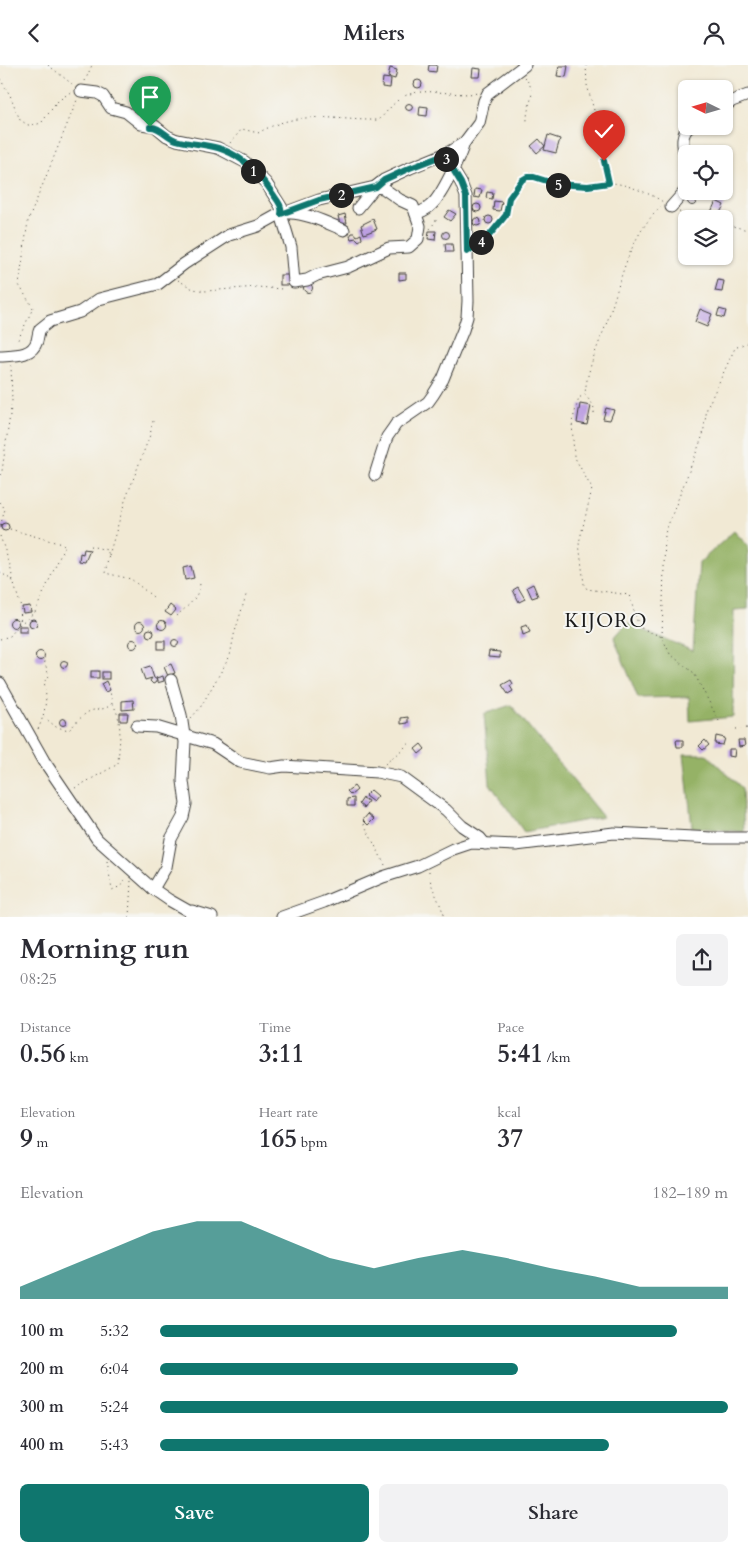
<!DOCTYPE html>
<meta charset="utf-8">
<style>
body{margin:0;font-family:Cardo,serif;background:#f2f2f3;color:#2b2b33;height:100vh;display:flex;flex-direction:column;font-size:19px;white-space:nowrap}
*{box-sizing:border-box;margin:0}
p{font-size:16px;color:#7c7c81}
.icon{flex:none;width:28px;height:28px;fill:none;stroke:currentColor;stroke-width:2;stroke-linecap:round;stroke-linejoin:round}
.map{position:relative;height:852px;overflow:hidden}
.sheet{display:flex;flex-direction:column;background:#fff;flex:1}
.sheet>*{flex:none}
.needle{width:32px;rotate:275deg}
.fabs{position:absolute;left:678px;top:15px;display:grid;gap:10px}
.fabs a{display:grid;place-items:center;width:55px;height:55px;border-radius:8px;background:#fff;box-shadow:0 1px 4px #0004;font-size:25px}
.pin{position:absolute;display:grid;place-items:center;width:42px;height:42px;color:#fff;margin:-51px -21px;border-radius:50% 50% 50% 0;rotate:-45deg;box-shadow:0 0 5px #0007}
.pin .icon{rotate:45deg}
.km{position:absolute;width:25px;height:25px;margin:-12px;border-radius:50%;background:#222;color:#fff;font-size:14px;line-height:25px;text-align:center}
.round{display:grid;place-items:center;flex:none;width:52px;height:52px;border-radius:8px;background:#f2f2f3}
.overview{display:flex;align-items:center;justify-content:space-between;height:85px;padding:0 20px}
h1{font-size:28px;font-weight:600;line-height:38px}
.metrics{display:grid;grid-template-columns:repeat(3,1fr);gap:8px;height:85px;padding:5px 20px}
.metrics div{display:grid;align-content:center}
.metrics b{font-size:25px;font-weight:600}
.metrics small{font-size:14px;font-weight:400}
.metrics p{font-size:14px}
.chart{height:140px;padding:10px 20px}
.chart p{display:flex;justify-content:space-between}
.chart svg{width:100%;height:90px;margin-top:5px;fill:#0f766e;opacity:.7}
.cta{display:flex;gap:10px;margin-top:auto;padding:10px 20px}
.cta a{flex:1;height:58px;border-radius:8px;background:#0f766e;color:#fff;font-size:20px;font-weight:600;line-height:58px;text-align:center}
.cta a+a{background:#f2f2f3;color:#2b2b33}
ul{padding:0 20px;list-style:none;font-size:16px}
li{display:grid;grid-template-columns:80px 60px 1fr;align-items:center;height:38px}
li i{height:12px;border-radius:6px;background:#0f766e}
header{display:flex;justify-content:space-between;align-items:center;height:65px;padding:0 20px;background:#fff;font-size:22px;font-weight:600}
.map>svg:first-child{display:block}
</style>
<header><svg class="icon" aria-label="back" viewBox="0 0 24 24"><path d="M15 5l-7 7 7 7"/></svg>Milers<svg class="icon" aria-label="person" viewBox="0 0 24 24"><circle cx="12" cy="8" r="4"/><path d="M4 21q1-7 8-7t8 7"/></svg></header>
<div class="map">
<svg width="748" height="852" viewBox="0 0 748 852">
<rect width="100%" height="100%" fill="#f6f6f2"/>
<filter id="ink" filterUnits="userSpaceOnUse"><feTurbulence type="fractalNoise" baseFrequency=".02" numOctaves="2"/><feDisplacementMap in="SourceGraphic" scale="10" xChannelSelector="R" yChannelSelector="G"/><feConvolveMatrix kernelMatrix="1 2 1 2 8 2 1 2 1" color-interpolation-filters="sRGB"/></filter>
<filter id="wash" filterUnits="userSpaceOnUse"><feTurbulence type="fractalNoise" baseFrequency=".0096" numOctaves="4" result="noise"/><feDisplacementMap in="SourceGraphic" scale="20" xChannelSelector="R" yChannelSelector="G"/><feGaussianBlur stdDeviation="1.12" result="paint"/><feColorMatrix in="noise" values="0 0 0 0 0 0 0 0 0 0 0 0 0 0 0 0 0 1.4 0 .05"/><feComposite in="paint" operator="in"/></filter>
<g filter="url(#wash)">
<rect width="100%" height="100%" fill="#f1e9d4"/>
<g fill="#95b266" stroke="#586741">
<polygon points="734,466 748,481 748,544 734,545 733,652 690,656 689,632 638,633 614,573 627,558 693,586 699,498"/>
<polygon points="511,640 603,752 524,767 490,719 484,649"/>
<polygon points="684,689 706,689 742,723 744,767 692,762"/>
</g>
<g id="blocks">
<g fill="#bc9fe1">
<polygon points="429,0 437,0 436,7 428,6"/>
<polygon points="559,1 568,1 566,12 557,11"/>
<polygon points="390,3 397,5 395,14 388,12"/>
<polygon points="473,3 481,4 480,12 472,12"/>
<polygon points="383,13 391,14 390,23 382,22"/>
<circle cx="418" cy="19" r="4"/>
<circle cx="409" cy="42" r="3.5"/>
<polygon points="420,41 428,42 427,51 419,50"/>
<polygon points="548,70 560,74 556,88 544,85"/>
<polygon points="539,74 545,81 537,88 531,81"/>
<polygon points="475,124 482,125 480,133 474,132"/>
<polygon points="487,127 493,128 492,134 486,133"/>
<circle cx="692" cy="136" r="4.5"/>
<polygon points="494,136 502,137 500,146 493,145"/>
<polygon points="716,136 724,140 719,150 711,147"/>
<circle cx="477" cy="143" r="4"/>
<polygon points="449,145 456,149 450,156 444,152"/>
<polygon points="345,149 347,158 340,159 338,151"/>
<circle cx="489" cy="155" r="4"/>
<circle cx="477" cy="157" r="4"/>
<polygon points="373,154 377,164 364,169 361,160"/>
<polygon points="429,166 436,166 435,175 428,174"/>
<circle cx="446" cy="170" r="3.5"/>
<polygon points="352,168 355,168 357,171 361,169 362,174 359,176 356,173 351,174 350,171"/>
<polygon points="445,179 452,179 453,187 446,187"/>
<polygon points="399,208 406,208 406,214 399,215"/>
<rect x="280" y="210" width="9" height="10"/>
<polygon points="718,215 724,216 722,227 715,226"/>
<circle cx="308" cy="223" r="4.5"/>
<polygon points="700,244 712,249 707,262 695,257"/>
<polygon points="719,244 726,246 724,253 717,251"/>
<polygon points="580,339 591,341 587,360 577,358"/>
<polygon points="606,343 614,345 610,355 603,354"/>
<circle cx="5" cy="462" r="4"/>
<polygon points="84,484 90,485 85,497 79,496 80,488 83,489"/>
<polygon points="191,501 194,513 185,515 183,503"/>
<polygon points="533,519 538,531 532,533 527,522"/>
<polygon points="518,522 525,534 519,537 513,525"/>
<polygon points="170,540 176,545 171,551 165,547"/>
<polygon points="30,541 31,547 23,548 22,542"/>
<circle cx="14" cy="558" r="4.5"/>
<circle cx="33" cy="558" r="4"/>
<circle cx="162" cy="560" r="4.5"/>
<circle cx="140" cy="561" r="4.5"/>
<polygon points="527,560 530,567 523,570 521,562"/>
<rect x="19" y="561" width="8" height="6"/>
<circle cx="150" cy="568" r="4"/>
<circle cx="133" cy="579" r="4.5"/>
<circle cx="175" cy="578" r="3.5"/>
<rect x="158" y="576" width="7" height="8"/>
<polygon points="489,586 500,587 500,593 488,592"/>
<circle cx="40" cy="591" r="4.5"/>
<circle cx="64" cy="599" r="3.5"/>
<polygon points="171,599 175,608 168,611 164,602"/>
<polygon points="150,601 154,613 157,615 156,613 163,611 164,616 157,618 157,615 155,618 153,619 150,616 152,613 145,615 141,604"/>
<rect x="91" y="606" width="8" height="7"/>
<rect x="102" y="607" width="7" height="7"/>
<polygon points="511,615 513,619 510,621 513,626 508,629 502,620"/>
<polygon points="106,616 110,625 105,627 101,619"/>
<polygon points="133,635 134,644 122,645 122,636"/>
<polygon points="120,648 128,648 127,656 120,656"/>
<polygon points="408,652 408,658 401,659 401,653"/>
<circle cx="63" cy="657" r="3.5"/>
<polygon points="716,671 725,673 723,680 715,679"/>
<polygon points="676,675 683,675 683,682 677,682"/>
<polygon points="705,675 709,680 703,685 699,681"/>
<polygon points="738,675 744,675 745,681 739,682"/>
<polygon points="421,679 425,684 419,689 415,684"/>
<polygon points="729,684 735,684 734,692 729,691"/>
<polygon points="354,721 357,725 351,730 347,726"/>
<polygon points="371,725 378,731 373,737 365,731"/>
<polygon points="354,733 354,741 347,741 347,734"/>
<polygon points="363,733 368,736 364,743 359,739"/>
<polygon points="368,749 374,754 368,760 363,755"/>
</g>
</g>
</g>
<g filter="url(#ink)">
<use href="#blocks" fill-opacity="0" stroke="#3c3b38" stroke-width="1"/>
<g fill="none" stroke-linecap="round" stroke-linejoin="round">
<g stroke="#3c3b38" stroke-width="13">
<g id="minor">
<polyline points="81,26 97,28 103,31 111,43 126,47 141,59 155,61 167,71 177,75 218,83 245,97 266,118 282,143 281,149 291,182 294,217 307,215 317,210 348,202 389,183 409,182 418,174 420,161 413,141 400,135 383,123 375,122 358,143"/>
<polyline points="724,42 732,36 748,30"/>
<path d="M686,92C682,82 680,67 691,61"/>
<polyline points="671,142 686,125"/>
<path d="M288,148C305,147 329,159 344,165"/>
<path d="M416,149C420,147 426,145 430,141C441,133 460,92 464,78"/>
<path d="M0,291C13,290 32,292 37,276C38,272 38,268 40,264L50,256L80,247L99,234L158,219L184,199L229,170L258,161L276,151L319,135L375,122L384,115L410,103L449,87L464,78L479,58L484,36L488,28L525,0"/>
<polyline points="375,410 387,372 392,365 396,359 428,337 433,330 443,314 463,265 467,252 468,236 466,131 461,118 444,90"/>
<polyline points="0,618 44,696 97,774 153,824 169,835 199,852"/>
<polyline points="137,661 156,662 213,679 240,697 270,703 284,701 377,707 401,712 446,745 462,761 480,773 485,779"/>
<polyline points="153,824 166,802 171,774 183,752 186,739 183,716 185,677 181,650 171,615"/>
<polyline points="192,846 212,852"/>
<polyline points="282,852 324,837 383,812 418,801 453,784 471,778 516,780 614,768 713,773 748,773"/>
</g>
</g>
<g stroke="#3c3b38" stroke-width="1" stroke-dasharray="1 4" stroke-linecap="butt">
<polyline points="48,0 72,19"/>
<polyline points="586,0 587,20 599,63 608,117"/>
<path d="M524,12C540,29 526,37 527,57"/>
<polyline points="0,14 10,30 20,55 28,60 38,59 42,57 58,36 72,26"/>
<polyline points="85,16 92,0"/>
<path d="M230,78L242,64L258,68C302,43 333,56 379,55C386,48 393,38 401,33C421,20 455,32 478,28"/>
<polyline points="679,147 702,154"/>
<polyline points="724,159 748,165"/>
<polyline points="430,164 437,154"/>
<path d="M478,179L488,172L506,150L509,133L522,115L530,111C539,113 547,118 556,119C573,122 591,119 608,118C622,117 652,129 663,137"/>
<polyline points="178,215 193,224 206,226 257,222 282,224 285,223"/>
<polyline points="16,279 33,243 19,220 28,156 77,35"/>
<polyline points="585,329 579,333 572,357 574,391 592,424 579,478 584,519 587,524 629,530 639,562 662,572 670,589 694,608 720,658"/>
<path d="M594,348C595,338 589,337 585,329C587,304 598,281 607,257C621,217 628,171 662,141"/>
<polyline points="0,410 2,406 12,336 11,299"/>
<polyline points="0,437 5,444 0,462"/>
<polyline points="10,464 65,480 35,547 20,559"/>
<polyline points="0,471 10,500 13,516"/>
<polyline points="90,481 107,485 109,490 105,508 131,514 153,532"/>
<polyline points="109,490 125,436 150,370 153,356"/>
<polyline points="0,507 13,516 21,542 20,559 10,571 0,574"/>
<path d="M176,551C187,542 199,533 200,518L202,517"/>
<polyline points="662,572 665,468 703,370 707,343 735,283 748,277"/>
<path d="M44,652L56,662L69,665C76,658 82,650 90,646C99,643 106,646 112,638L110,626"/>
<polyline points="191,653 200,643 230,591 234,570 247,527"/>
<path d="M38,664C45,650 48,632 44,617L49,611L44,595"/>
<polyline points="736,664 748,663"/>
<polyline points="385,699 411,677"/>
<path d="M75,723L118,699C119,678 124,656 112,638"/>
<polyline points="364,759 385,800"/>
<polyline points="107,796 112,825 121,821 125,814"/>
<path d="M429,806C429,822 441,836 444,852"/>
<polyline points="129,852 131,816"/>
</g>
<use href="#minor" stroke="#fff" stroke-width="11"/>
</g>
</g>
<g fill="none" stroke-linecap="round" stroke-linejoin="round" filter="url(#ink)">
<g stroke="#fff" stroke-width="10">
<path id="route" d="M150,62C160,61 166,72 176,75C190,79 204,79 218,83C241,90 260,109 273,129C277,135 283,141 281,149L319,135L376,122L384,115L410,103L444,90L461,118L466,131L467,187L488,172L506,150L509,133L522,115L527,112H534L556,119L588,121L609,118L604,96"/>
</g>
<use href="#route" stroke="#0f766e" stroke-width="6"/>
</g>
<g text-anchor="middle" stroke-width="4" stroke-linejoin="round" paint-order="stroke">
<g font-size="20" letter-spacing="1" fill="#1c1c1c" stroke="#f6f6f2">
<text x="606" y="562">KIJORO</text>
</g>
</g>
</svg>
<div class="fabs">
<a><svg class="needle" viewBox="-14 -14 28 28"><path d="M0-13l5 13h-10z" fill="#e53935"/><path d="M0 13l5-13h-10z" fill="#7c7c81"/></svg></a>
<a><svg class="icon" aria-label="locate" viewBox="0 0 24 24"><circle cx="12" cy="12" r="6"/><path d="M12 2v4M12 18v4M2 12h4M18 12h4"/></svg></a>
<a><svg class="icon" aria-label="layers" viewBox="0 0 24 24"><path d="M12 4l9 5-9 5-9-5zM3 14l9 5 9-5"/></svg></a>
</div>
<div class="pin" style="left:150px;top:62px;background:#1e9e55"><svg class="icon" aria-label="arrive" viewBox="0 0 24 24"><path d="M6 21V4h12l-3 4 3 4H6"/></svg></div>
<div class="pin" style="left:604px;top:96px;background:#d93025"><svg class="icon" aria-label="check" viewBox="0 0 24 24"><path d="M5 12l5 5 9-10"/></svg></div>
<b class="km" style="left:253px;top:106px">1</b>
<b class="km" style="left:341px;top:130px">2</b>
<b class="km" style="left:446px;top:94px">3</b>
<b class="km" style="left:481px;top:177px">4</b>
<b class="km" style="left:558px;top:120px">5</b>
</div>
<section class="sheet">
<div class="overview"><div><h1>Morning run</h1><p>08:25</p></div><a class="round"><svg class="icon" aria-label="share" viewBox="0 0 24 24"><path d="M12 15V3M7 8l5-5 5 5M5 13v7h14v-7"/></svg></a></div>
<div class="metrics">
<div><p>Distance</p><b>0.56<small> km</small></b></div>
<div><p>Time</p><b>3:11</b></div>
<div><p>Pace</p><b>5:41<small> /km</small></b></div>
</div>
<div class="metrics">
<div><p>Elevation</p><b>9<small> m</small></b></div>
<div><p>Heart rate</p><b>165<small> bpm</small></b></div>
<div><p>kcal</p><b>37</b></div>
</div>
<div class="chart"><p><span>Elevation</span>182–189 m</p>
<svg viewBox="0 0 160 44" preserveAspectRatio="none"><path d="M0 44V38L10 29L20 20L30 11L40 6L50 6L60 15L70 24L80 29L90 24L100 20L110 24L120 29L130 33L140 38L150 38L160 38V44z"/></svg>
</div>
<ul>
<li><b>100 m</b>5:32<i style="width:91%"></i></li>
<li><b>200 m</b>6:04<i style="width:63%"></i></li>
<li><b>300 m</b>5:24<i style="width:100%"></i></li>
<li><b>400 m</b>5:43<i style="width:79%"></i></li>
</ul>
<div class="cta"><a>Save</a><a>Share</a></div>
</section>
